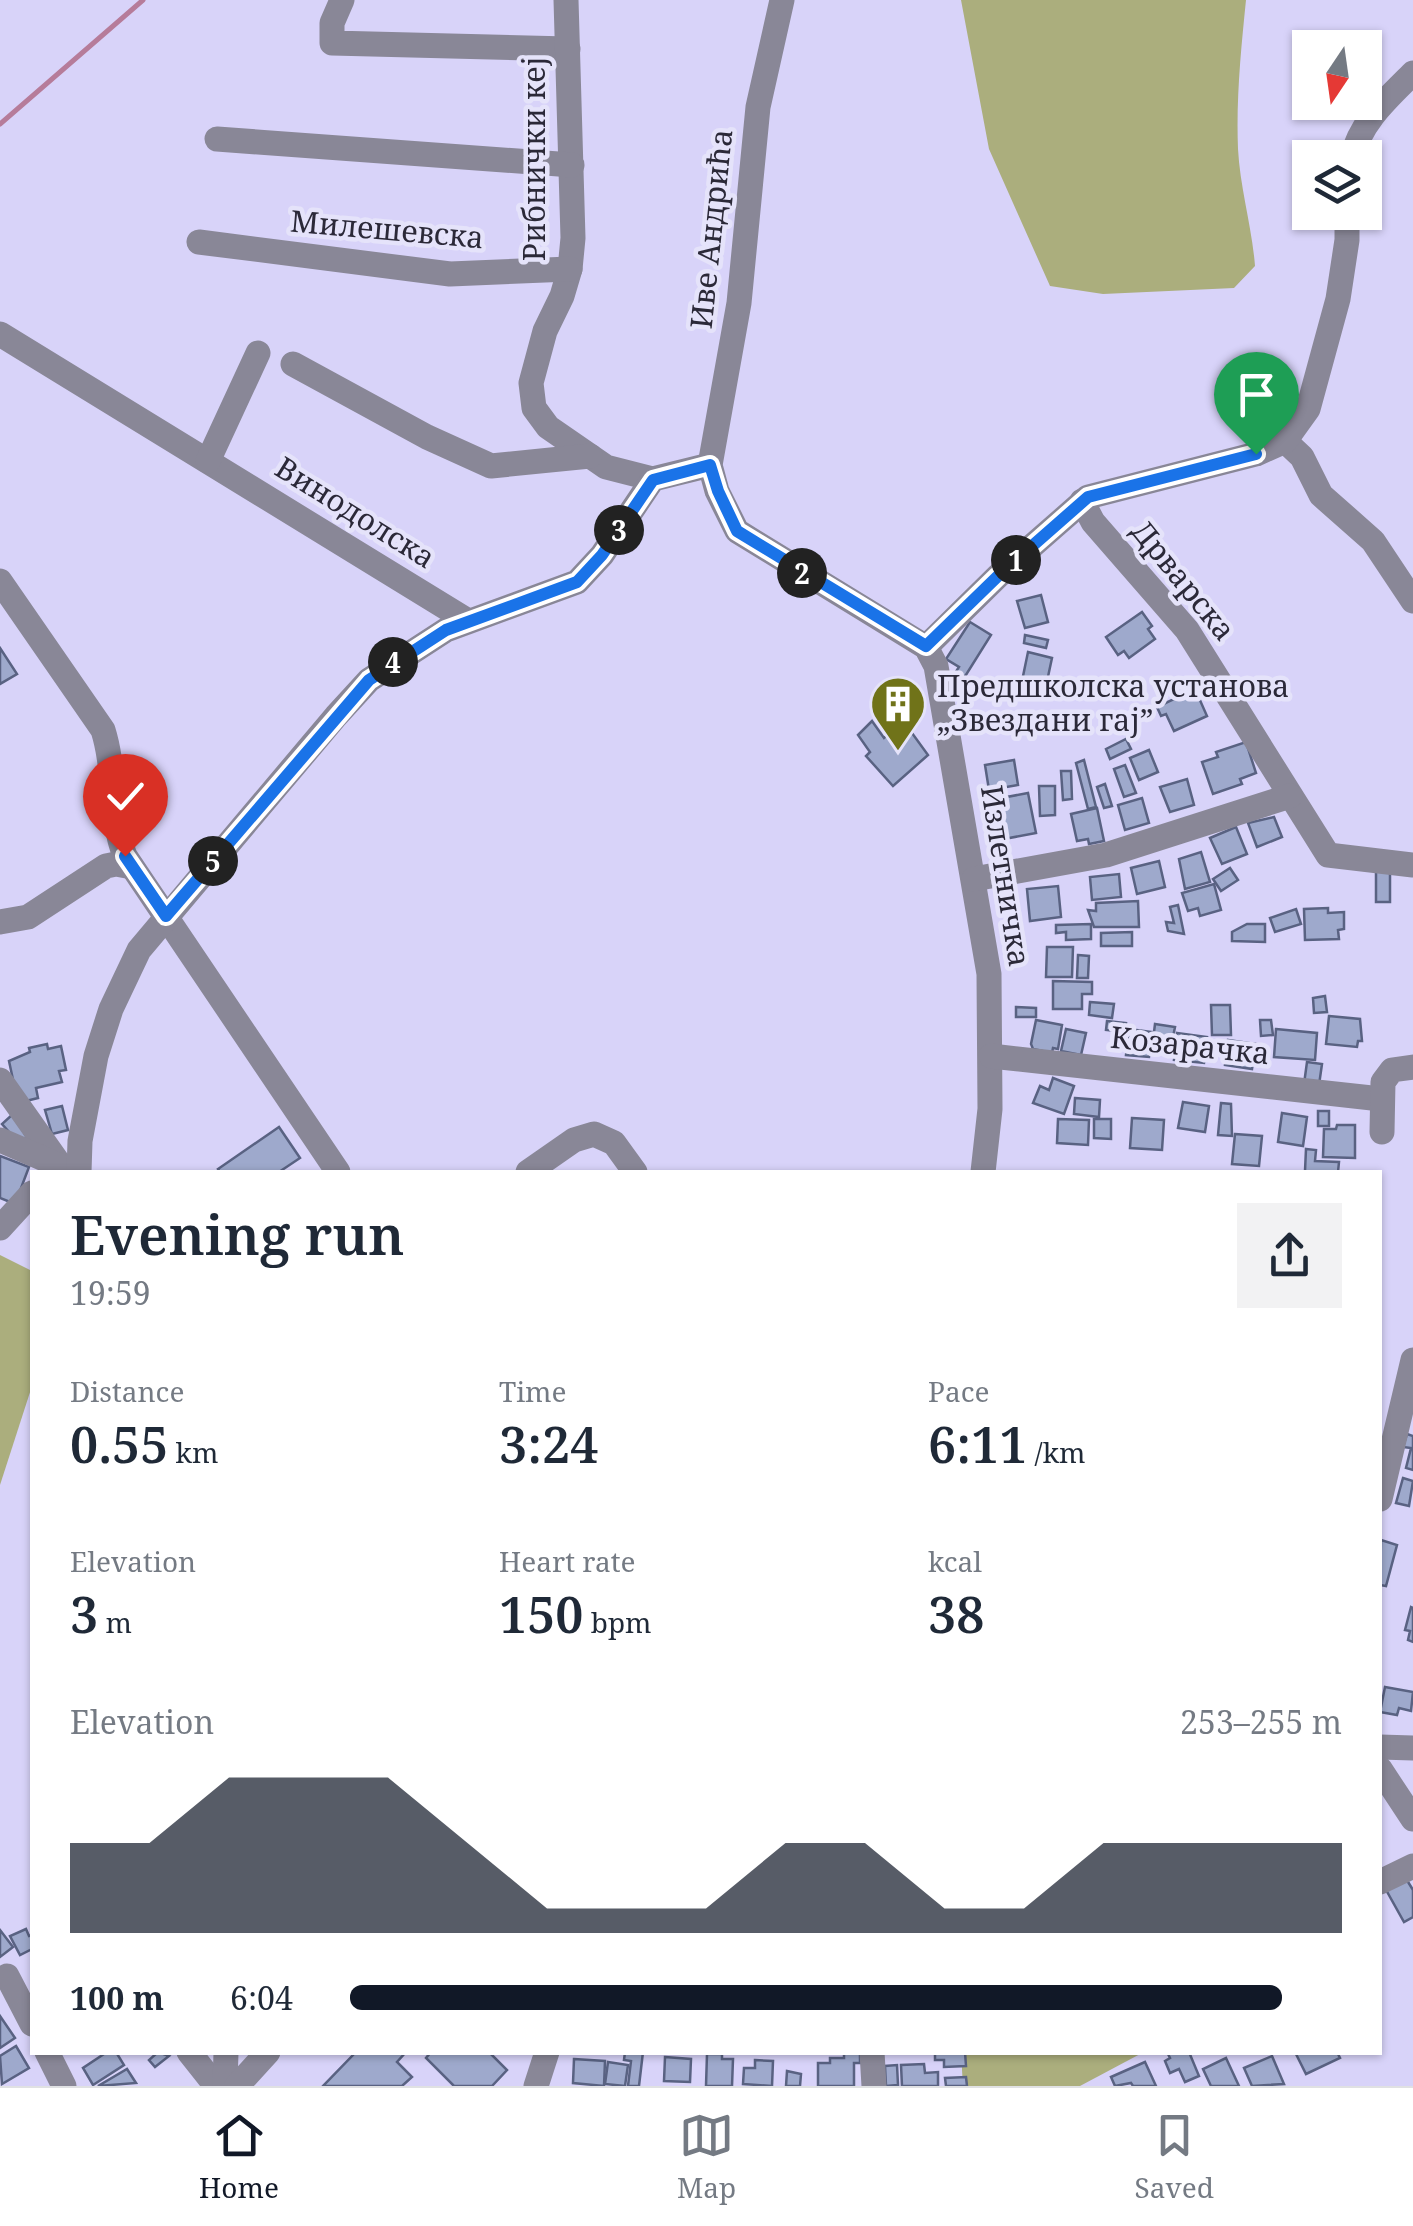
<!DOCTYPE html>
<meta charset="utf-8">
<style>
body{margin:0;font-family:"Noto Serif",serif;background:#f2f2f3;color:#1f2937;height:100vh;display:flex;flex-direction:column;font-size:38px;white-space:nowrap}
*{box-sizing:border-box;margin:0}
p{font-size:32px;color:#747a83}
.icon{flex:none;width:55px;height:55px;fill:none;stroke:currentColor;stroke-width:2;stroke-linecap:round;stroke-linejoin:round}
.map{position:relative;flex:1;overflow:hidden}
.sheet{position:absolute;left:30px;top:1170px;width:1352px;height:885px;display:flex;flex-direction:column;background:#fff;border-radius:0px;box-shadow:0 2px 8px #0004}
.sheet>*{flex:none}
.needle{width:65px;rotate:193deg}
.buttons{position:absolute;left:1292px;top:30px;display:grid;gap:20px}
.buttons a{display:grid;place-items:center;width:90px;height:90px;border-radius:0px;background:#fff;box-shadow:0 2px 8px #0004;font-size:50px}
.pin{position:absolute;display:grid;place-items:center;width:85px;height:85px;color:#fff;margin:-102px -42px;border-radius:50% 50% 50% 0;rotate:-45deg;box-shadow:0 0 10px #0007}
.pin .icon{rotate:45deg}
.km{position:absolute;width:50px;height:50px;margin:-25px;border-radius:50%;background:#222;color:#fff;font-size:28px;line-height:50px;text-align:center}
.round{display:grid;place-items:center;flex:none;width:105px;height:105px;border-radius:0px;background:#f2f2f3}
.summary{display:flex;align-items:center;justify-content:space-between;height:170px;padding:0 40px}
h1{font-size:55px;font-weight:600;line-height:75px}
.stats{display:grid;grid-template-columns:repeat(3,1fr);gap:15px;height:170px;padding:10px 40px}
.stats div{display:grid;align-content:center}
.stats b{font-size:50px;font-weight:600}
.stats small{font-size:28px;font-weight:400}
.stats p{font-size:28px}
.chart{height:280px;padding:20px 40px}
.chart p{display:flex;justify-content:space-between}
.chart svg{width:100%;height:180px;margin-top:10px;fill:#111827;opacity:.7}
ul{padding:0 40px;list-style:none;font-size:32px}
li{display:grid;grid-template-columns:160px 120px 1fr;align-items:center;height:75px}
li i{height:25px;border-radius:12px;background:#111827}
.tabs{display:flex;justify-content:space-around;align-items:center;height:140px;border-top:2px solid #e0e1e3;background:#fff;font-size:28px;color:#747a83}
.tabs a{display:grid;justify-items:center;gap:5px}
.tabs .on{color:#111827}
.map>svg:first-child{display:block}
</style>
<div class="map">
<svg width="1413" height="2086" viewBox="0 0 1413 2086">
<rect width="100%" height="100%" fill="#d8d3f9"/>
<g fill="#abae7d">
<path d="M961,0H1246C1241,49 1236,99 1238,149C1240,188 1252,227 1255,266L1234,288L1103,294L1050,286L989,149Z"/>
<polygon points="0,1255 32,1271 32,1386 0,1485"/>
<polygon points="961,2053 1142,2053 1080,2086 963,2086"/>
</g>
<g fill="none" stroke-linecap="round" stroke-linejoin="round">
<polyline stroke="#b67c9a" stroke-width="5" points="0,124 143,0"/>
</g>
<g fill="#9ea9cc" stroke="#596282" stroke-width="2.5">
<polygon points="1041,595 1048,622 1025,628 1017,601"/>
<polygon points="1142,612 1152,626 1148,629 1155,639 1129,658 1124,651 1118,655 1106,637"/>
<polygon points="970,622 991,635 964,678 955,673 959,667 946,659"/>
<polygon points="1025,635 1048,640 1046,648 1024,643"/>
<polygon points="0,648 17,674 0,684"/>
<polygon points="1028,652 1052,658 1046,686 1022,681"/>
<polygon points="1002,679 1017,681 1016,687 1023,688 1022,699 1000,696"/>
<polygon points="1195,689 1207,716 1174,731 1166,714 1161,716 1157,707"/>
<polygon points="872,721 884,738 904,722 928,755 893,786 866,756 870,752 858,735"/>
<polygon points="1126,739 1131,749 1110,759 1106,749"/>
<polygon points="1246,742 1256,773 1240,779 1242,784 1213,794 1202,762 1218,757 1216,752"/>
<polygon points="1149,750 1158,772 1139,780 1130,758"/>
<polygon points="1014,760 1018,785 989,790 985,765"/>
<polygon points="1084,760 1096,807 1088,809 1076,763"/>
<polygon points="1125,765 1136,793 1124,797 1114,769"/>
<polygon points="1061,771 1071,771 1072,799 1063,800"/>
<polygon points="1187,779 1194,805 1170,812 1160,787"/>
<polygon points="1105,784 1112,806 1104,808 1097,787"/>
<polygon points="1039,786 1055,786 1055,815 1040,816"/>
<polygon points="1028,793 1036,833 1004,839 1001,824 992,826 989,812 998,810 996,799"/>
<polygon points="1142,798 1149,823 1125,830 1118,805"/>
<polygon points="1097,808 1104,841 1089,844 1088,839 1077,841 1071,814"/>
<polygon points="1274,817 1282,837 1257,847 1248,823"/>
<polygon points="1236,827 1247,854 1222,864 1210,838"/>
<polygon points="1201,852 1210,882 1185,889 1179,859"/>
<polygon points="1159,861 1165,887 1137,894 1131,868"/>
<polygon points="1230,868 1238,880 1221,891 1213,879"/>
<rect x="1376" y="869" width="14" height="33"/>
<polygon points="1119,874 1121,897 1092,900 1090,877"/>
<polygon points="1214,884 1221,910 1200,916 1198,908 1188,911 1182,893"/>
<polygon points="1058,886 1061,917 1030,921 1027,889"/>
<polygon points="1138,901 1139,927 1094,927 1088,910 1096,911 1096,903"/>
<polygon points="1178,905 1184,934 1168,931 1166,922 1174,923 1170,907"/>
<polygon points="1328,908 1328,913 1344,912 1344,929 1338,930 1339,939 1305,940 1304,909"/>
<polygon points="1296,909 1301,924 1275,932 1270,918"/>
<polygon points="1091,924 1091,939 1066,940 1066,932 1056,933 1056,925"/>
<polygon points="1247,924 1265,924 1265,942 1232,941 1232,932"/>
<polygon points="1132,932 1132,946 1101,946 1101,933"/>
<polygon points="1047,947 1073,947 1072,977 1046,977"/>
<polygon points="1078,955 1089,956 1088,978 1077,978"/>
<polygon points="1053,981 1092,982 1092,994 1082,994 1082,1009 1053,1009"/>
<polygon points="1325,996 1327,1012 1314,1013 1313,998"/>
<polygon points="1090,1002 1114,1004 1112,1018 1089,1015"/>
<polygon points="1211,1005 1230,1005 1231,1035 1212,1035"/>
<polygon points="1016,1007 1036,1008 1036,1017 1016,1017"/>
<polygon points="1329,1016 1360,1019 1362,1041 1358,1041 1357,1047 1326,1044"/>
<polygon points="1036,1020 1062,1025 1058,1049 1053,1048 1052,1053 1033,1049 1031,1044"/>
<polygon points="1260,1020 1271,1020 1273,1035 1261,1036"/>
<polygon points="1107,1021 1126,1023 1125,1032 1106,1030"/>
<polygon points="1155,1024 1175,1027 1172,1042 1166,1041 1165,1050 1152,1048"/>
<polygon points="1066,1029 1086,1033 1081,1055 1061,1051"/>
<polygon points="1129,1029 1152,1032 1149,1057 1126,1055"/>
<polygon points="1276,1029 1317,1033 1315,1060 1274,1057"/>
<polygon points="1177,1033 1207,1037 1204,1063 1174,1060"/>
<polygon points="1228,1040 1256,1044 1252,1069 1225,1065"/>
<polygon points="47,1044 48,1049 61,1046 66,1070 59,1071 62,1082 36,1088 38,1098 18,1103 9,1061 30,1052 29,1048"/>
<polygon points="1307,1062 1322,1064 1319,1085 1304,1084"/>
<polygon points="1053,1078 1074,1086 1064,1114 1033,1103 1040,1086 1049,1090"/>
<polygon points="1075,1098 1100,1100 1099,1117 1074,1114"/>
<polygon points="1183,1102 1209,1106 1205,1132 1178,1128"/>
<polygon points="1221,1103 1231,1104 1232,1136 1218,1135"/>
<polygon points="62,1106 68,1130 52,1134 45,1110"/>
<rect x="1318" y="1111" width="11" height="15"/>
<polygon points="1282,1113 1307,1117 1303,1146 1278,1142"/>
<polygon points="13,1114 32,1146 18,1142 2,1124"/>
<polygon points="1132,1118 1164,1120 1162,1150 1130,1148"/>
<polygon points="1058,1119 1089,1120 1088,1145 1057,1143"/>
<polygon points="1094,1119 1111,1119 1111,1139 1094,1138"/>
<polygon points="1337,1125 1355,1125 1355,1158 1323,1157 1324,1129 1336,1129"/>
<polygon points="279,1127 300,1158 279,1172 220,1172 218,1169"/>
<polygon points="1235,1134 1262,1136 1259,1166 1232,1164"/>
<polygon points="1306,1149 1316,1150 1315,1161 1339,1162 1338,1172 1305,1171"/>
<polygon points="0,1156 29,1167 15,1204 0,1198"/>
<polygon points="1407,1434 1413,1436 1413,1470 1406,1468 1411,1448 1403,1447"/>
<polygon points="1403,1478 1413,1481 1409,1506 1396,1503"/>
<polygon points="1381,1540 1397,1545 1386,1586 1380,1585"/>
<polygon points="1411,1607 1413,1608 1413,1642 1408,1640 1410,1631 1405,1630"/>
<polygon points="1385,1687 1413,1692 1411,1711 1399,1708 1397,1715 1380,1712"/>
<polygon points="1405,1877 1413,1890 1413,1917 1404,1922 1385,1888"/>
<polygon points="26,1929 29,1936 32,1935 32,1949 20,1955 10,1936"/>
<polygon points="0,1930 13,1947 0,1957"/>
<polygon points="0,2016 15,2038 0,2048"/>
<polygon points="16,2046 29,2068 2,2084 0,2056"/>
<polygon points="107,2052 116,2052 124,2065 93,2085 83,2068"/>
<polygon points="158,2052 169,2056 155,2067 149,2060"/>
<polygon points="356,2052 406,2052 397,2062 412,2077 402,2086 323,2086"/>
<polygon points="431,2052 489,2052 507,2070 492,2086 454,2086 426,2058"/>
<polygon points="625,2052 643,2052 639,2086 628,2086 631,2061 624,2060"/>
<polygon points="844,2052 860,2052 860,2063 854,2063 854,2086 818,2086 818,2063 830,2063 830,2058 844,2058"/>
<polygon points="935,2052 965,2052 966,2066 944,2067 944,2060 935,2060"/>
<polygon points="1167,2052 1189,2052 1199,2076 1185,2082 1179,2069 1170,2073 1165,2061 1170,2058"/>
<polygon points="1295,2052 1337,2052 1340,2058 1306,2074"/>
<polygon points="707,2054 722,2054 722,2059 733,2059 732,2086 706,2086"/>
<polygon points="1272,2056 1284,2084 1252,2086 1244,2068"/>
<polygon points="665,2057 691,2059 690,2082 664,2081"/>
<polygon points="1226,2058 1239,2086 1211,2086 1203,2069"/>
<polygon points="574,2059 605,2061 604,2086 573,2083"/>
<polygon points="755,2060 773,2061 772,2086 743,2084 744,2068 755,2068"/>
<polygon points="608,2062 628,2065 625,2086 605,2084"/>
<polygon points="1145,2062 1156,2086 1133,2086 1131,2083 1115,2086 1111,2077"/>
<polygon points="924,2064 925,2073 938,2072 938,2086 902,2086 901,2065"/>
<polygon points="897,2065 898,2085 886,2086 885,2066"/>
<polygon points="127,2069 136,2083 98,2086"/>
<polygon points="787,2071 801,2074 800,2086 786,2086"/>
<polygon points="966,2077 967,2086 946,2086 945,2078"/>
</g>
<g fill="none" stroke-linecap="round" stroke-linejoin="round">
<g stroke="#898797" stroke-width="25">
<polyline points="342,0 332,23 332,43 568,49"/>
<polyline points="566,0 573,238 570,269 562,296 545,331 531,383 534,408 548,427 606,467 653,479"/>
<polyline points="782,0 758,107 739,303 710,465 717,491 737,531 926,647 936,666 989,974 990,1109 983,1172"/>
<polyline points="217,139 572,165"/>
<path d="M1352,158C1360,122 1388,98 1413,73"/>
<polyline points="199,242 450,274 570,269"/>
<polyline points="0,334 468,621"/>
<polyline points="293,364 427,437 491,466 590,456"/>
<polyline points="1285,441 1302,457 1321,495 1373,541 1413,601"/>
<polyline points="208,461 258,353"/>
<polyline points="1082,501 1093,522 1187,630 1328,855 1413,865"/>
<path d="M0,581L103,730C116,771 109,815 125,856L338,1172"/>
<polyline points="926,647 998,576 1088,497 1256,454 1285,441 1308,409 1338,299 1347,240 1347,212"/>
<polyline points="974,879 1106,855 1290,796"/>
<polyline points="0,922 28,917 106,866 116,864 132,867"/>
<polyline points="991,1056 1381,1099"/>
<polyline points="0,1080 65,1172"/>
<polyline points="1382,1132 1383,1082 1392,1070 1413,1067"/>
<polyline points="0,1140 58,1165"/>
<polyline points="79,1172 80,1141 96,1056 111,1009 139,950 336,716 369,680 446,630 577,582 602,555 653,479 710,465"/>
<polyline points="528,1172 574,1140 594,1134 614,1143 635,1172"/>
<polyline points="0,1228 32,1193"/>
<polyline points="1380,1499 1413,1360"/>
<polyline points="1380,1747 1413,1748"/>
<polyline points="1380,1769 1413,1819"/>
<polyline points="1380,1882 1413,1866"/>
<polyline points="7,1976 32,2024"/>
<polyline points="47,2052 64,2086"/>
<polyline points="189,2052 216,2086"/>
<polyline points="872,2052 874,2086"/>
<polyline points="225,2086 226,2052"/>
<polyline points="237,2086 268,2052"/>
<polyline points="536,2086 547,2052"/>
</g>
</g>
<g fill="none" stroke-linecap="round" stroke-linejoin="round">
<g stroke="#fff" stroke-width="20">
<polyline id="route" points="125,856 166,916 369,680 446,630 577,582 602,555 653,480 710,465 718,491 737,531 926,646 998,576 1088,497 1256,454"/>
</g>
<use href="#route" stroke="#1a73e8" stroke-width="12"/>
</g>
<defs>
<g id="building-pin" transform="scale(2.875)"><path d="M0 17L-7.5 6A9.5 9.5 0 1 1 7.5 6Z" fill="#707319" stroke="#e5e3fa"/><path d="M-4-6H4V6H1V3H-1V6H-4ZM-2.5-4.3h1.7v1.8h-1.7ZM.8-4.3h1.7v1.8H.8ZM-2.5-1h1.7V.8h-1.7ZM.8-1h1.7V.8H.8Z" fill="#fff"/></g>
</defs>
<g fill-rule="evenodd">
<use href="#building-pin" x="898" y="704"/>
</g>
<g text-anchor="middle" stroke-width="9" stroke-linejoin="round" paint-order="stroke">
<g font-size="30" fill="#2b2938" stroke="#e5e3fa">
<text transform="translate(535 159) rotate(-90)" y="10">Рибнички кеј</text>
<text transform="translate(712 229) rotate(-84)" y="10">Иве Андрића</text>
<text transform="translate(387 230) rotate(5)" y="10">Милешевска</text>
<text transform="translate(355 513) rotate(32)" y="10">Винодолска</text>
<text transform="translate(1183 581) rotate(51)" y="10">Дрварска</text>
<text transform="translate(1005 876) rotate(81)" y="10">Излетничка</text>
<text transform="translate(1190 1046) rotate(6)" y="10">Козарачка</text>
</g>
<g font-size="30" fill="#2b2938" stroke="#e5e3fa" text-anchor="start">
<text x="937" y="697">Предшколска установа<tspan x="937" dy="34">„Звездани гај”</tspan></text>
</g>
</g>
</svg>
<div class="buttons">
<a><svg class="needle" viewBox="-14 -14 28 28"><path d="M0-13l5 13h-10z" fill="#e53935"/><path d="M0 13l5-13h-10z" fill="#747a83"/></svg></a>
<a><svg class="icon" aria-label="layers" viewBox="0 0 24 24"><path d="M12 4l9 5-9 5-9-5zM3 14l9 5 9-5"/></svg></a>
</div>
<div class="pin" style="left:1256px;top:454px;background:#1e9e55"><svg class="icon" aria-label="arrive" viewBox="0 0 24 24"><path d="M6 21V4h12l-3 4 3 4H6"/></svg></div>
<div class="pin" style="left:125px;top:856px;background:#d93025"><svg class="icon" aria-label="check" viewBox="0 0 24 24"><path d="M5 12l5 5 9-10"/></svg></div>
<b class="km" style="left:1016px;top:560px">1</b>
<b class="km" style="left:802px;top:573px">2</b>
<b class="km" style="left:619px;top:530px">3</b>
<b class="km" style="left:393px;top:662px">4</b>
<b class="km" style="left:213px;top:861px">5</b>
<section class="sheet">
<div class="summary"><div><h1>Evening run</h1><p>19:59</p></div><a class="round"><svg class="icon" aria-label="share" viewBox="0 0 24 24"><path d="M12 15V3M7 8l5-5 5 5M5 13v7h14v-7"/></svg></a></div>
<div class="stats">
<div><p>Distance</p><b>0.55<small> km</small></b></div>
<div><p>Time</p><b>3:24</b></div>
<div><p>Pace</p><b>6:11<small> /km</small></b></div>
</div>
<div class="stats">
<div><p>Elevation</p><b>3<small> m</small></b></div>
<div><p>Heart rate</p><b>150<small> bpm</small></b></div>
<div><p>kcal</p><b>38</b></div>
</div>
<div class="chart"><p><span>Elevation</span>253–255 m</p>
<svg viewBox="0 0 160 44" preserveAspectRatio="none"><path d="M0 44V22L10 22L20 6L30 6L40 6L50 22L60 38L70 38L80 38L90 22L100 22L110 38L120 38L130 22L140 22L150 22L160 22V44z"/></svg>
</div>
<ul>
<li><b>100 m</b>6:04<i style="width:94%"></i></li>
</ul>
</section>
</div>
<nav class="tabs">
<a class="on"><svg class="icon" aria-label="home" viewBox="0 0 24 24"><path d="M3 11l9-7 9 7M6 9v11h12V9"/></svg>Home</a>
<a><svg class="icon" aria-label="map" viewBox="0 0 24 24"><path d="M3 6l6-2 6 2 6-2v14l-6 2-6-2-6 2zM9 4v14M15 6v14"/></svg>Map</a>
<a><svg class="icon" aria-label="saved" viewBox="0 0 24 24"><path d="M7 4h10v16l-5-4-5 4z"/></svg>Saved</a>
</nav>
